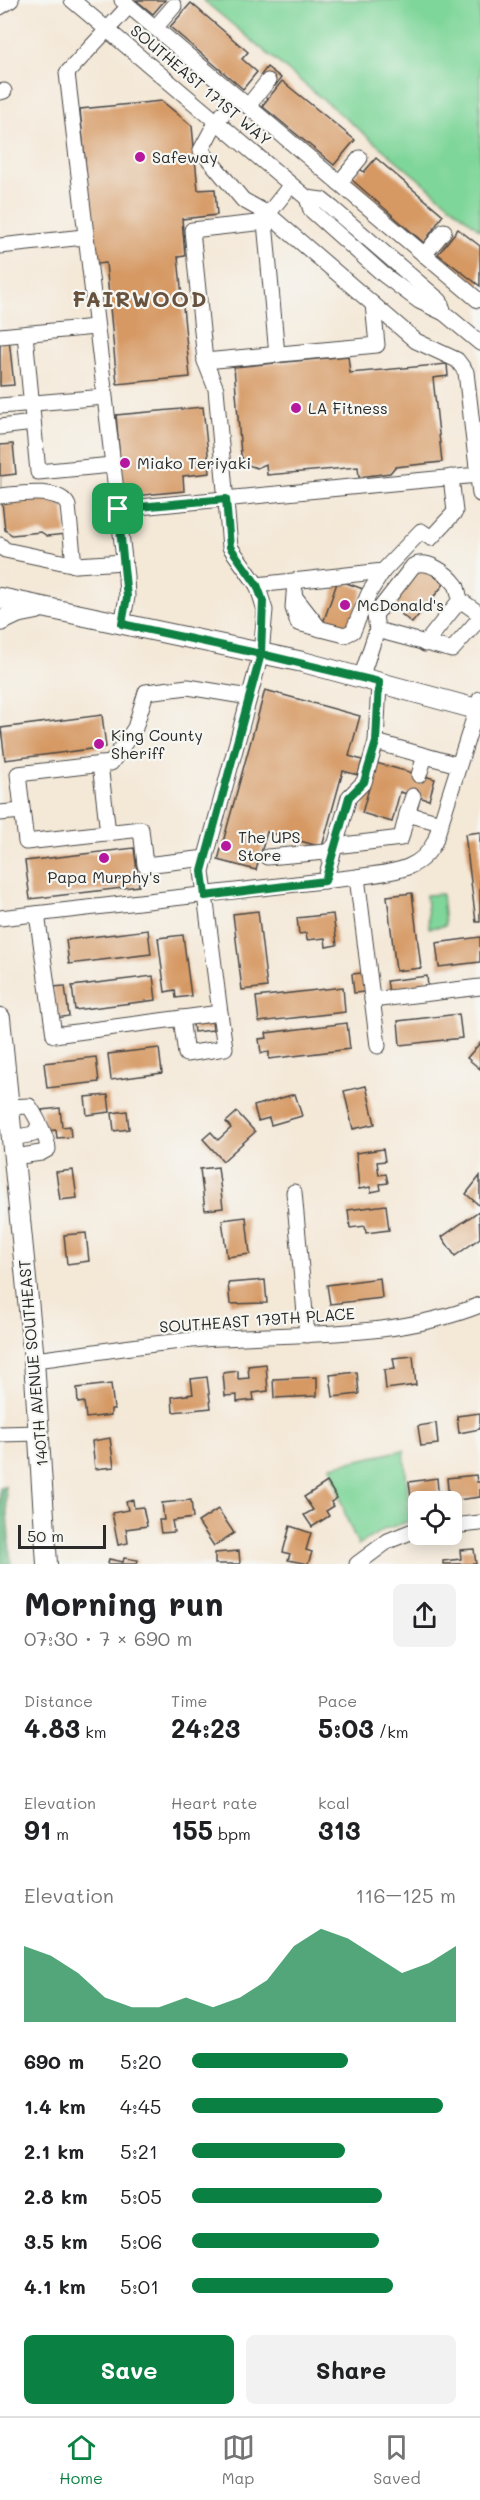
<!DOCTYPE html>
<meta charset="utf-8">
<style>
body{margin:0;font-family:Mali,sans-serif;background:#f2f2f2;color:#202124;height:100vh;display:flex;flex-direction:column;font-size:22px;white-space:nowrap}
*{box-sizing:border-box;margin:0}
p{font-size:20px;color:#757577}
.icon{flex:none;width:33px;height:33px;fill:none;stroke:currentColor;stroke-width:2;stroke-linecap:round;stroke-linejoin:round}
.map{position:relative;height:1564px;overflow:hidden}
.sheet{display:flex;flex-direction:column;background:#fff;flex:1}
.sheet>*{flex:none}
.controls{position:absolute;left:408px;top:1491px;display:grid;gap:12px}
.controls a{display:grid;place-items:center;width:54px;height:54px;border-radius:9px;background:#fff;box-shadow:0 3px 15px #0003;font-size:30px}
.scale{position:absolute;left:18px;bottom:15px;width:88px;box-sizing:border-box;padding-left:6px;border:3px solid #2b2b2b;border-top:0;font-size:16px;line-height:21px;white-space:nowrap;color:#2b2b2b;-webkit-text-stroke:4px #f6f6f2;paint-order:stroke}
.pin{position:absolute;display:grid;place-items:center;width:51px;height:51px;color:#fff;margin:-26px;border-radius:12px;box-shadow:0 3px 9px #0006}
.round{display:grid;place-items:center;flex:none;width:63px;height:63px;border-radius:9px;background:#f2f2f2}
.overview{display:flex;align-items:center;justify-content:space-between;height:102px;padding:0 24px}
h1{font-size:33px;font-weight:800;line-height:45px}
.stats{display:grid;grid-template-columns:repeat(3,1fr);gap:9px;height:102px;padding:6px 24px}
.stats div{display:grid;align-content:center}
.stats b{font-size:26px;font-weight:800}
.stats small{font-size:16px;font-weight:400}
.stats p{font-size:16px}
.chart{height:168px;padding:12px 24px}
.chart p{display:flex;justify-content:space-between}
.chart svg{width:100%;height:108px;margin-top:6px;fill:#0b8043;opacity:.7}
.action{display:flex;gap:12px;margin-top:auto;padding:12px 24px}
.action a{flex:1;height:69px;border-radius:9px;background:#0b8043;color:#fff;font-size:24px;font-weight:800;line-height:69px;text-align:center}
.action a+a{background:#f2f2f2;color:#202124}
ul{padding:0 24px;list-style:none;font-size:20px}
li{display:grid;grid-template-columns:96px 72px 1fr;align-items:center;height:45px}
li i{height:15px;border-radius:8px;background:#0b8043}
.dock{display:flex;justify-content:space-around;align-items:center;height:84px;border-top:2px solid #e0e0e0;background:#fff;font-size:16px;color:#757577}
.dock a{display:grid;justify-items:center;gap:3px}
.dock .on{color:#0b8043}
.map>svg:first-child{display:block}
</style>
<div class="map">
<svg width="480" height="1564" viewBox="0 0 480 1564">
<rect width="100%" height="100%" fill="#f6f6f2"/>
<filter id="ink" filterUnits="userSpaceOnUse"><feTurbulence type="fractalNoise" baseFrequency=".0167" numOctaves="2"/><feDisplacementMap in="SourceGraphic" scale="12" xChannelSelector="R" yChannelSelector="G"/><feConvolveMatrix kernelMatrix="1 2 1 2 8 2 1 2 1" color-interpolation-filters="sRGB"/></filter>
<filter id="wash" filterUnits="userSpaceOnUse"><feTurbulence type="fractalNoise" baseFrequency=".008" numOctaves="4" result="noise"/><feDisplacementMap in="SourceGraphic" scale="24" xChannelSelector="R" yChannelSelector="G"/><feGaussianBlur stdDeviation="1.35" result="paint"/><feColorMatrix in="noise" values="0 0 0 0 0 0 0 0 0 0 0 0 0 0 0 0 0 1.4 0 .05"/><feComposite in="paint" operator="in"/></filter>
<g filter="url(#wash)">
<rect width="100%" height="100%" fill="#f4e8d7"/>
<g fill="#7fd69a" stroke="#558062" stroke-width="1.5">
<polygon points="203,0 480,0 480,230"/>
<polygon points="442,894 445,926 429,928 426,895"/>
<polygon points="404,1450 410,1521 385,1529 358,1545 346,1517 331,1466"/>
</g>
<polygon fill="#67b782" stroke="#497156" stroke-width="1.5" points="5,1486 11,1564 0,1564 0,1487"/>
<g id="blocks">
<g fill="#d69964">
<polygon points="136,0 165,0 153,14"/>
<polygon points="191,3 248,52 242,59 257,72 243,89 170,27"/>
<polygon points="267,67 281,78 275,86 261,75"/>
<polygon points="282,81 355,140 334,165 262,106"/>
<polygon points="162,101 192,126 198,190 215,189 217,215 182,219 185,256 178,257 190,377 117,384 106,263 95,264 80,109"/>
<polygon points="376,158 443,215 424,243 351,179 360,169 364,172"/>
<polygon points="458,229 480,246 480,286 438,254"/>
<polygon points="9,339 14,385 0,386 0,340"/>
<polygon points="348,356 350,373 447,364 448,376 433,378 442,462 395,467 390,473 359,477 358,467 267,475 266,464 257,468 245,464 241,455 234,367"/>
<polygon points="203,407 210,473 183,476 184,491 123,497 116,415"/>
<polygon points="13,444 16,474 0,476 0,445"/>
<polygon points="51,498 63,507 66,534 47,536 41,532 12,535 5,530 2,502"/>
<polygon points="422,566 444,584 412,623 390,605"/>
<polygon points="338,580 363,589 348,631 323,623"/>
<polygon points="265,690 360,716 349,756 362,760 358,775 343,771 322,847 267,832 256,870 218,860"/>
<polygon points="102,715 106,747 5,760 1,728"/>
<polygon points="376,763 435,779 429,800 400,792 392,822 362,813"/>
<polygon points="480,832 480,922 476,922 465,834"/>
<polygon points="134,848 139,886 30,899 25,861"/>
<polygon points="412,893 421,968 396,971 387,896"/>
<polygon points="258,911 267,987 242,990 233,914"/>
<polygon points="333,914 337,945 326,947 325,938 307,940 306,933 299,934 297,918"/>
<polygon points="148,930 151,954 69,964 66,940"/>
<polygon points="183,935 191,996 176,998 175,990 165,992 158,938"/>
<polygon points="480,937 480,962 439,967 436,943"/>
<polygon points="362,973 365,992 354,993 352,974"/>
<polygon points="153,976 156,1000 75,1010 72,986"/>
<polygon points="427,976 428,987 389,992 387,981"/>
<polygon points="65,986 69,1016 57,1018 53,987"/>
<polygon points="343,987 345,1012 259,1022 256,997"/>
<polygon points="459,1014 462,1038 400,1045 398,1021"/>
<polygon points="212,1022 213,1030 194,1032 193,1024"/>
<polygon points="347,1023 350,1049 269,1059 269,1052 261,1053 259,1039 267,1038 266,1033"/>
<polygon points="480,1043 480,1069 467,1058"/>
<polygon points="159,1048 162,1073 111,1080 108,1054"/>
<polygon points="96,1057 99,1082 47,1088 44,1063"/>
<polygon points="366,1086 375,1124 353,1129 344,1091"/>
<polygon points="295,1094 302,1116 271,1125 269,1118 258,1121 254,1106"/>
<polygon points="108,1095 110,1112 87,1115 85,1097"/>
<polygon points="60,1108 62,1127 70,1126 71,1137 57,1138 56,1130 44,1131 42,1110"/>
<polygon points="127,1111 129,1129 114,1131 112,1113"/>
<polygon points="237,1112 255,1132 223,1161 203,1139 211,1132 218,1140 231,1128 226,1122"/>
<polygon points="383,1149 385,1161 377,1162 379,1175 386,1174 388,1183 380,1184 381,1190 371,1192 370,1187 359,1189 356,1153"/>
<polygon points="218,1167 223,1208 205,1210 200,1169"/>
<polygon points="73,1170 77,1198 60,1200 56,1172"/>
<polygon points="480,1176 480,1206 466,1194"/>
<polygon points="386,1205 389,1230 366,1233 365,1226 350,1228 348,1210"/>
<polygon points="479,1211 480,1238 455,1256 442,1237"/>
<polygon points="246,1217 250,1254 227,1257 222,1220"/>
<polygon points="86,1233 89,1261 67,1264 64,1235"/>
<polygon points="380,1278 382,1298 330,1304 327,1285"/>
<polygon points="265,1280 267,1303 230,1304 228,1283"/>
<polygon points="413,1356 416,1385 386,1389 384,1370 395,1369 393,1358"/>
<polygon points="266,1364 268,1391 253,1393 254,1400 237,1402 237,1395 225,1396 223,1373 238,1371 238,1379 249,1378 248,1366"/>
<polygon points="357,1372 359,1394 333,1397 330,1375"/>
<polygon points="207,1377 211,1408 173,1412 172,1397 193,1394 191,1379"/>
<polygon points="317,1377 317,1396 274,1398 273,1379"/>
<polygon points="111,1384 114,1409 111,1409 111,1415 86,1418 84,1402 78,1403 77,1388"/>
<polygon points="480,1413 480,1429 459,1433 457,1416"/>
<polygon points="436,1423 438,1444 421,1446 418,1426"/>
<polygon points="110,1438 114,1467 95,1469 92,1441"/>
<polygon points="476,1475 477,1482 480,1482 480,1497 449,1501 447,1478"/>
<polygon points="437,1478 439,1502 418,1502 418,1505 412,1506 409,1482"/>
<polygon points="327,1482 337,1498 331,1502 334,1506 326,1511 329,1516 312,1527 304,1515 313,1510 304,1497"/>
<polygon points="133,1500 134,1508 143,1507 147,1526 126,1529 128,1543 118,1545 112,1513 128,1510 126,1502"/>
<polygon points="191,1500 193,1518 172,1521 174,1532 161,1533 159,1520 164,1520 162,1503"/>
<polygon points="218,1509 234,1533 214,1546 198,1522"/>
<polygon points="290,1526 311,1533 306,1550 312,1552 308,1564 288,1560 290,1554 283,1552"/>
<polygon points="474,1549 476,1564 443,1564 443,1561 461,1559 460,1550"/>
<polygon points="239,1551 240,1564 215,1564 215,1553"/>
<polygon points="124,1558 138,1560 137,1564 108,1564 109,1559 123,1562"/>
</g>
</g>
</g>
<g filter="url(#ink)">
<use href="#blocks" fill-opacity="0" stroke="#494745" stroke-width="1.5"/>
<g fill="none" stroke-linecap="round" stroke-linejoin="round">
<polyline stroke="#ccc2b5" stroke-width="15" stroke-dasharray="15 8" stroke-linecap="butt" points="0,484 2,484"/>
<g stroke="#494745" stroke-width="17">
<g id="minor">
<polyline points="72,0 307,198 311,210 384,275 419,301 444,313 480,343"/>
<polyline points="122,0 478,300"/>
<polyline points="0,7 11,0"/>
<polyline points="155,28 174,6"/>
<polyline points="0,92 4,91"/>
<polyline points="248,106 268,81"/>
<polyline points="339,183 360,158"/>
<polyline points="291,185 268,214 416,341 457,360 466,372 480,494"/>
<polyline points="307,198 322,200 332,208 440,301 444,313"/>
<polyline points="265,222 277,355"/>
<polyline points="0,246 84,237"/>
<polyline points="424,255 444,231"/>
<polyline points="25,334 38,472 112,465"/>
<polyline points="0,336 95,327"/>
<polyline points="205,361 377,345 373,304"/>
<polyline points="0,406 104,397"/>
<polyline points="0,427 33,423"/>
<path d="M0,496C19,494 60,487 68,506L74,565"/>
<polyline points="118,509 478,475"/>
<polyline points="0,545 5,550 76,565 124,562"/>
<polyline points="295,581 293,608 298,623 345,635 353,631 369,593 383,571"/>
<polyline points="257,585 383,571 421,531 431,538 455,512 451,477"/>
<polyline points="295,597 320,629"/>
<polyline points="122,624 127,597 126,576 67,73 129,6"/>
<path d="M377,630L375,615L413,566C427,558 447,573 456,585C458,589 459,596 460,600"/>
<polyline points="425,644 460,600 480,614"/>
<polyline points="361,678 377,630 452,650 480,618"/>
<polyline points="376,742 458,765"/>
<polyline points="100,764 108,833"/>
<polyline points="419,775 425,756"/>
<polyline points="0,813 22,811"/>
<polyline points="407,814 413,796"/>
<polyline points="267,857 326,852 335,846 401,838 407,814 441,823"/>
<polyline points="206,858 145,865 141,829 26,842 18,774 111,763 135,728 146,692 188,687 249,697"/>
<polyline points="357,877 378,1046"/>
<polyline points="325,881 349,797 364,782 376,742 379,683"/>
<polyline points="37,914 54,1035 220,1013 202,871 261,654 265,610 257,585 230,547 216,389 205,361 192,230 265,222 268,214 243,200 201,150 216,122 237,97"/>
<path d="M0,918L357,877C388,872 420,873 435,841L480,699"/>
<polyline points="372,1000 480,987"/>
<polyline points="181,1018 186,1054 225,1048 220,1013"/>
<path d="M9,1107L29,1106C35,1114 48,1139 48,1149L41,1153L14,1157"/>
<polyline points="12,1138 34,1134 38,1127"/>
<polyline points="294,1192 307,1335"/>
<path d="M34,1360C96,1353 158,1341 220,1338C306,1333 398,1338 480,1305"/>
<polyline points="0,1434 40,1433"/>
<polyline points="452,1526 480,1523"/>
<polyline points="357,1564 388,1541 418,1529"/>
</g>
</g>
<g stroke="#494745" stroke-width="22">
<g id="major">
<polyline points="0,598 303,662 480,710"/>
<polyline points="0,621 17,613 37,609"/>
<polyline points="0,1018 34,1360 47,1564"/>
</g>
</g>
<use href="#minor" stroke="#fff" stroke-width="15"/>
<use href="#major" stroke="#fff" stroke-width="20"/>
</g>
</g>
<g fill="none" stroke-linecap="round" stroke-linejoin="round" filter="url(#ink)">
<g stroke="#fff" stroke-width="12">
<polyline id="route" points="118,509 127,597 122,624 261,654 202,871 205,896 325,881 349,797 364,782 376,742 379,682 261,654 263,601 257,585 230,547 226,499 118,509"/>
</g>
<use href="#route" stroke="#0b8043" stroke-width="8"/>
</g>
<g fill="#b5179e" stroke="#f6f6f2" stroke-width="2">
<circle cx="140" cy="157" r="6"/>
<circle cx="296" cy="408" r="6"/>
<circle cx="125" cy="463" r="6"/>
<circle cx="345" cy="605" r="6"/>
<circle cx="99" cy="744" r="6"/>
<circle cx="226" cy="846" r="6"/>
<circle cx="104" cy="858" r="6"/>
</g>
<g text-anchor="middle" stroke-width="4.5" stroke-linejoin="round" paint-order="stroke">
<g font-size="16" fill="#2b2b2b" stroke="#f6f6f2">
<text transform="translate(201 85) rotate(40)" y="6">SOUTHEAST 171ST WAY</text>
<text transform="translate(257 1320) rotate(-4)" y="6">SOUTHEAST 179TH PLACE</text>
<text transform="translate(33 1363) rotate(-95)" y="6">140TH AVENUE SOUTHEAST</text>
</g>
<g font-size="16" fill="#2b2b2b" stroke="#f6f6f2" text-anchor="start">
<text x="152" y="163">Safeway</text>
<text x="308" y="414">LA Fitness</text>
<text x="137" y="469">Miako Teriyaki</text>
<text x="357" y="611">McDonald's</text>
<text x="111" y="741">King County<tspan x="111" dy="18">Sheriff</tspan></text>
<text x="238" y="843">The UPS<tspan x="238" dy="18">Store</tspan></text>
<text x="104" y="883" text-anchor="middle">Papa Murphy's</text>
</g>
<g font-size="22" font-weight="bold" letter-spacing="1.5" fill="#67523f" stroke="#f6f6f2">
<text x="140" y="307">FAIRWOOD</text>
</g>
</g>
</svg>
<div class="controls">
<a><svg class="icon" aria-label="locate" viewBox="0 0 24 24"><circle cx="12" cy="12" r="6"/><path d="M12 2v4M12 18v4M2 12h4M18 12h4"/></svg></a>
</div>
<div class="scale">50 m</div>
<div class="pin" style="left:118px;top:509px;background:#1e9e55"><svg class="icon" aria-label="arrive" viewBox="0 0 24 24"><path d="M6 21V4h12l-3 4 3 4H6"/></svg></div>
</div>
<section class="sheet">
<div class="overview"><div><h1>Morning run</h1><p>07:30 · 7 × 690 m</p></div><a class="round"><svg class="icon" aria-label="share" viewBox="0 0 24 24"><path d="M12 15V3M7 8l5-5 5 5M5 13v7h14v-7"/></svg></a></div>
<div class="stats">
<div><p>Distance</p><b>4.83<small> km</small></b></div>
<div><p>Time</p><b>24:23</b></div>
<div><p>Pace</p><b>5:03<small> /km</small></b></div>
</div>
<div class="stats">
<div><p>Elevation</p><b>91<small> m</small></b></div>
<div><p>Heart rate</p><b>155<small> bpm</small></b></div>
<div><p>kcal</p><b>313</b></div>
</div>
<div class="chart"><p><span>Elevation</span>116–125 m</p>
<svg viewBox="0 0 160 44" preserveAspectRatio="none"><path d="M0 44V13L10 17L20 24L30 34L40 38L50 38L60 34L70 38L80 34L90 27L100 13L110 6L120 10L130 17L140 24L150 20L160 13V44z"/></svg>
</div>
<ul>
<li><b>690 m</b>5:20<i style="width:59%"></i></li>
<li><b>1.4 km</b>4:45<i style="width:95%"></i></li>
<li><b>2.1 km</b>5:21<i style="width:58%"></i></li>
<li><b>2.8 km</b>5:05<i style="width:72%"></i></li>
<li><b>3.5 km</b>5:06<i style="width:71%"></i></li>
<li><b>4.1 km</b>5:01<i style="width:76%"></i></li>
</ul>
<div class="action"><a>Save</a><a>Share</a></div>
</section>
<nav class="dock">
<a class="on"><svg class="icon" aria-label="home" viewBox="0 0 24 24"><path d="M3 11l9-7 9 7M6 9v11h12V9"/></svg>Home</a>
<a><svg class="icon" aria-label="map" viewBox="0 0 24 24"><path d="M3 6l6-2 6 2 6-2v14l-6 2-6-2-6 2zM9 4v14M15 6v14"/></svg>Map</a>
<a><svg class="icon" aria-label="saved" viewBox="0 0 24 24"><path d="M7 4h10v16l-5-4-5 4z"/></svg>Saved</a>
</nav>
